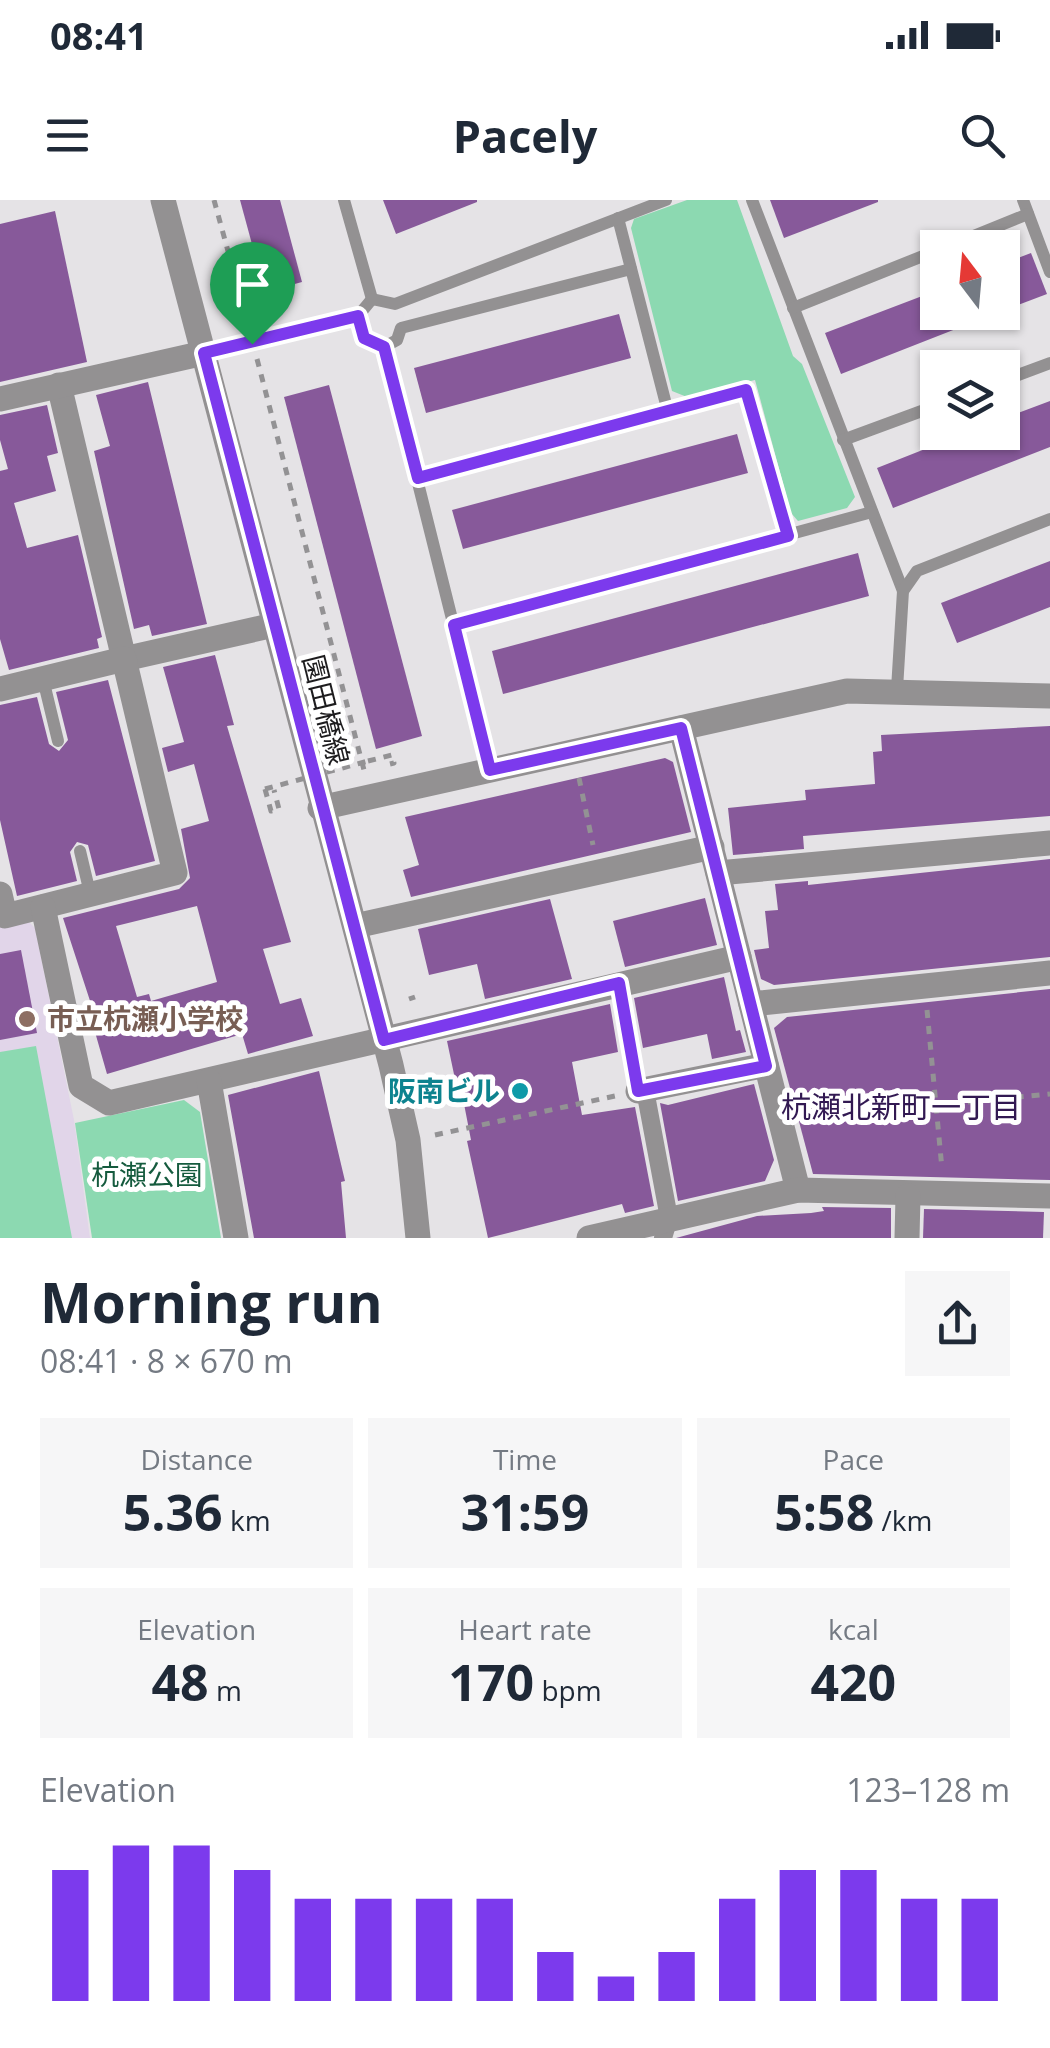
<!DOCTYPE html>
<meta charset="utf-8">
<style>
body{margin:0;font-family:"Open Sans","Noto Sans JP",sans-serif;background:#f6f6f7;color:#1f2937;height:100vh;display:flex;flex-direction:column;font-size:38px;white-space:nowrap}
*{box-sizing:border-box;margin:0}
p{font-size:32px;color:#747a83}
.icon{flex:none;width:55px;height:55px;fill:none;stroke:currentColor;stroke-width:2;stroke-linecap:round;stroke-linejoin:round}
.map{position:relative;height:1038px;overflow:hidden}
.sheet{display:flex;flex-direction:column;background:#fff;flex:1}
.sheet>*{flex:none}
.needle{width:65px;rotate:344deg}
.buttons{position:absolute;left:920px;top:30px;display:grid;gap:20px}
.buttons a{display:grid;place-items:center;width:100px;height:100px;border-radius:0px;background:#fff;box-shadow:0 2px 8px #0004;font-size:50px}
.pin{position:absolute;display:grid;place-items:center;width:85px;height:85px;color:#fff;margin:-102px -42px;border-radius:50% 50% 50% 0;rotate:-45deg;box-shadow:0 0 10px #0007}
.pin .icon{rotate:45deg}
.round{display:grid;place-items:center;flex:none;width:105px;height:105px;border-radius:0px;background:#f6f6f7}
.headline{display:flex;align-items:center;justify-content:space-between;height:170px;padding:0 40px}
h1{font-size:55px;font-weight:700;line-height:75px}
.metrics{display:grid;grid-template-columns:repeat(3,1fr);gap:15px;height:170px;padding:10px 40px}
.metrics div{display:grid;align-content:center;border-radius:0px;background:#f6f6f7;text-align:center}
.metrics b{font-size:50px;font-weight:700}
.metrics small{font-size:28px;font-weight:400}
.metrics p{font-size:28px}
.chart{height:280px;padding:20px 40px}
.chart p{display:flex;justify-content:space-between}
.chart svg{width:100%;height:180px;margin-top:10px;stroke:#7c3aed;stroke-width:6}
.status{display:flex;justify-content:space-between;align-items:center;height:70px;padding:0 50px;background:#fff;direction:ltr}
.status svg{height:28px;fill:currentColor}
header{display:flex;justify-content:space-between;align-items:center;height:130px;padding:0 40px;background:#fff;font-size:45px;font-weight:700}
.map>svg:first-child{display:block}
</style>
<div class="status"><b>08:41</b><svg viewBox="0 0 49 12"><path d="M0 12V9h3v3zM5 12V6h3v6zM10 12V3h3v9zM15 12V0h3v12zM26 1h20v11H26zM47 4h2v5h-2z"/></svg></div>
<header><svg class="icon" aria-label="menu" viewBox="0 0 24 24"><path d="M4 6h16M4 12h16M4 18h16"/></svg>Pacely<svg class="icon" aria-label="search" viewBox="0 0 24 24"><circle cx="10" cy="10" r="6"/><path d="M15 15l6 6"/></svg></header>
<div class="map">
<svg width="1050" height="1038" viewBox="0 0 1050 1038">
<rect width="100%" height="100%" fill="#e5e3e6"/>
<polygon fill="#e1d5e9" points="25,718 35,728 74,920 90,1038 0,1038 0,723"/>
<g fill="#8cd9b1">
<polygon points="687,0 737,0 793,156 802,164 855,297 847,308 798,321 791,313 755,180 687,197 672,191 631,28 634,19"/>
<polygon points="36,846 72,1038 0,1038 0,852"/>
<polygon points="184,900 200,912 221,1038 92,1038 75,923"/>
</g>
<g fill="#87599a" fill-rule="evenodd">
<polygon points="240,0 280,0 302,82 265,92"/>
<polygon points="383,0 477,0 477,2 396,34"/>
<polygon points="770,0 878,0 878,2 784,38"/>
<polygon points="55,11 87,162 0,182 0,24"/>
<polygon points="1031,53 1047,94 1002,111 1002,64"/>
<polygon points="938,90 938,112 994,114 841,174 825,133"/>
<polygon points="619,114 631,158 426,213 414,168"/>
<polygon points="148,182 207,424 152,436 149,425 134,429 94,251 110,246 96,195"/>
<polygon points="329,185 422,536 376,549 284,197"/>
<polygon points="1050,201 1050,247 893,308 877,268 968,232 1002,232 1002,219"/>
<polygon points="47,205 58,253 47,256 56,291 14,303 27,348 78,335 102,437 97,439 99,448 9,470 0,439 0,271 8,269 0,240 0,215"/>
<polygon points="737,234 748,273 463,349 452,310"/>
<polygon points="858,353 869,396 503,494 492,451"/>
<polygon points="1050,361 1050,407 957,443 941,403"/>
<path d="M215,455L234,525L227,526L291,742L263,749L280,804L301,798L313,836L248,854L242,834L107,874L89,811L93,810L63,718L179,689L190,678L181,629L209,621L194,564L168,572L162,548L184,542L163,467ZM197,706L217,782L151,801L149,794L137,797L116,726Z"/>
<polygon points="108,480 155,661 96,676 88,645 77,642 70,652 77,681 17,696 0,620 0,505 37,497 49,544 59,551 68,540 56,492"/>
<polygon points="1050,526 1050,616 803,636 804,649 733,655 728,608 806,600 805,590 875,584 873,552 882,551 881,535"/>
<polygon points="665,558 673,562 691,632 411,697 403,670 419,665 405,617"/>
<polygon points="1050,659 1050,757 774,785 761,779 754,750 769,748 765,711 778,710 775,684 808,681 808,685"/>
<polygon points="705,698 717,745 625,767 613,721"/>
<polygon points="550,699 572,779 485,799 477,764 429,775 418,729"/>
<polygon points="21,750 37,833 0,840 0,754"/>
<polygon points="724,777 736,831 740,830 746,852 712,859 707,834 643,848 634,798"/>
<polygon points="1050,789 1050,980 813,974 774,828 787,817"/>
<polygon points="610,804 618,852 572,862 582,915 635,907 654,1006 625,1013 622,1004 488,1038 467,941 471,940 459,878 455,879 447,841"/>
<polygon points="319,871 345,981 341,982 346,1038 254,1038 228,895"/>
<polygon points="754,884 774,960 765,981 678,1001 660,903 668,905"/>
<polygon points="822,1007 891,1008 891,1038 676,1038 757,1016 811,1013 824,1011"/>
<polygon points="924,1009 1044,1012 1043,1038 923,1038"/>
</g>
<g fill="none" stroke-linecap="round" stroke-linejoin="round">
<g stroke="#939294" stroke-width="5" stroke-dasharray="8 8" stroke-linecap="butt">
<polyline points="214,0 248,124"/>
<polyline points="257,159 364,570"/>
<polyline points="368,561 392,555 394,563 390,564"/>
<polyline points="579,578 593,645"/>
<polyline points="265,589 271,611 279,609 274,590"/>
<polyline points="409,799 415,797"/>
<polyline points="927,810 942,969"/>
<polyline points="936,905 1050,894"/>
<polyline points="435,935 615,896"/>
</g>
<g stroke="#939192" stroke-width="12">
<polyline points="344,0 372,99"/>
<polyline points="752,0 903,391"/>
<polyline points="1023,0 1050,72"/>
<polyline points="618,18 668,212"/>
<polyline points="944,48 1028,14"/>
<polyline points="793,108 938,50"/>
<path d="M358,116C363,133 365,144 384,147L490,571"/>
<polyline points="384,147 397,140 401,128 631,69"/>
<polyline points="204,153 358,116 372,99 395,104 666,0"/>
<polyline points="1002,181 1050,163"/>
<polyline points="843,240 938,205"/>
<polyline points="418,278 746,191 787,335"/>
<polyline points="454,425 872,312"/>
<polyline points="43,479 58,541"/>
<polyline points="897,489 903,391 917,371 1050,319"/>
<polyline points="80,651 90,693"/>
</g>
<g stroke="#939192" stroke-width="18">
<polyline points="619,783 638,891"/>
<polyline points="645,890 669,1018 663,1038"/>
</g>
<g stroke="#939192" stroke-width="25">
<polyline points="59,185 124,459 274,425"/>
<polyline points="0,199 204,153"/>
<polyline points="0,489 124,459 175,673 5,716 0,694"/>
<polyline points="681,528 798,990"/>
<polyline points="718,673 1050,643"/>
<polyline points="43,707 81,886 109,903 739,757"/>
<polyline points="355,726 712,647"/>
<polyline points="751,804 1050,773"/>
<polyline points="209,881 236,1038"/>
<polyline points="638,891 766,865"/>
<polyline points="589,1038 798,990 1050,996"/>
<polyline points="907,1038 908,996"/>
</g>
<g stroke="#939192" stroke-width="25">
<polyline points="163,0 391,865 408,940 418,1038"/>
<polyline points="320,608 847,491 1050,496"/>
</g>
<polyline stroke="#939294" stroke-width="5" stroke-dasharray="8 8" stroke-linecap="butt" points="265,589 368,561"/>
</g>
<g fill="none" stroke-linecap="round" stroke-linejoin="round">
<g stroke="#fff" stroke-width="20">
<polygon id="route" points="358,116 364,138 384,147 418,278 746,190 788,336 454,425 490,570 681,528 766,866 638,891 619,783 384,840 204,153"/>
</g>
<use href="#route" stroke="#7c3aed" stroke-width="12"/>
</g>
<circle fill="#8d6e63" stroke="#fff" stroke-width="4" cx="27" cy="819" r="10"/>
<circle fill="#0f9aa8" stroke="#fff" stroke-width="4" cx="520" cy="891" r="10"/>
<g text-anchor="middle" stroke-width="10" stroke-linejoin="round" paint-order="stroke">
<g font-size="28" fill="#1d1c1e" stroke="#fff">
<text transform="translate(326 510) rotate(76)" y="10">園田橋線</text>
</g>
<g font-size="28" font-weight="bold" fill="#785e54" stroke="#fff" text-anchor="start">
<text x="47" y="829">市立杭瀬小学校</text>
</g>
<g font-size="28" font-weight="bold" fill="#0d838f" stroke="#fff" text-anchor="end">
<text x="500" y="901">阪南ビル</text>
</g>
<g font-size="28" fill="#155b3e" stroke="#fff">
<text x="147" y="985">杭瀬公園</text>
</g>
<g font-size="30" fill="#321952" stroke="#fff">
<text x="901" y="918">杭瀬北新町一丁目</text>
</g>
</g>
</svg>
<div class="buttons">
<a><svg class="needle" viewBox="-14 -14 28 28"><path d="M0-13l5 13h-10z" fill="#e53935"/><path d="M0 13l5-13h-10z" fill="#747a83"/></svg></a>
<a><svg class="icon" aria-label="layers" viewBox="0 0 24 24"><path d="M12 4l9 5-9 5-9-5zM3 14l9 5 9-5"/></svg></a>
</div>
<div class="pin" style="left:252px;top:144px;background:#1e9e55"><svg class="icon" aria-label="arrive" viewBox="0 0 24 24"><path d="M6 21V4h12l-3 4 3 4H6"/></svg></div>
</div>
<section class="sheet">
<div class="headline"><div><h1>Morning run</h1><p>08:41 · 8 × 670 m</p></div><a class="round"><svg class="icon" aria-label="share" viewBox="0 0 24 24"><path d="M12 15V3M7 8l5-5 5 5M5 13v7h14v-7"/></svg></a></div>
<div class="metrics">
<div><p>Distance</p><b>5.36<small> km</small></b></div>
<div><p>Time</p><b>31:59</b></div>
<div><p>Pace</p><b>5:58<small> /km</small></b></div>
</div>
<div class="metrics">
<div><p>Elevation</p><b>48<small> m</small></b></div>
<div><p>Heart rate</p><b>170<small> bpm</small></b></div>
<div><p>kcal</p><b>420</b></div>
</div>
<div class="chart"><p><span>Elevation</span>123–128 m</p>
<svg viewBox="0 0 160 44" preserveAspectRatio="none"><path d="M5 44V12M15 44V6M25 44V6M35 44V12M45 44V19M55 44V19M65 44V19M75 44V19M85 44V32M95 44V38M105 44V32M115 44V19M125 44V12M135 44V12M145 44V19M155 44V19"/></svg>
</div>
</section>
